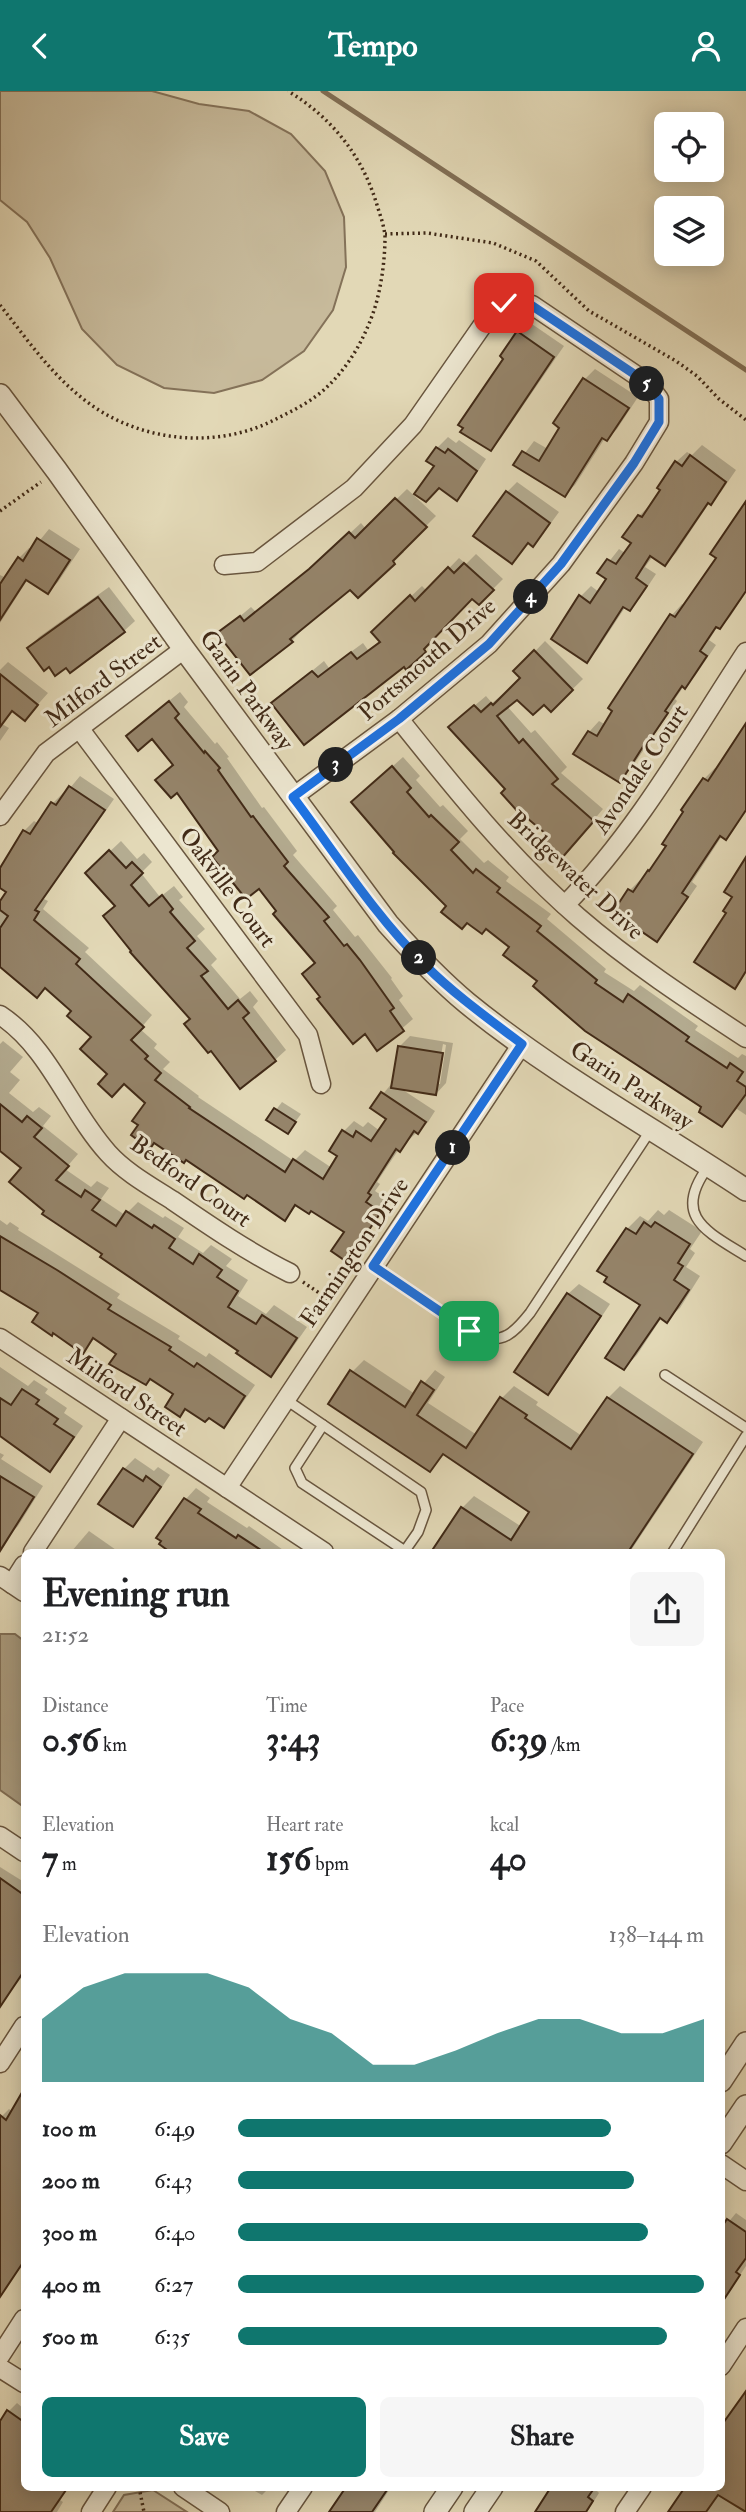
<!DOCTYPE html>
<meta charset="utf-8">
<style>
body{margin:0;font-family:"IM FELL Double Pica",serif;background:#f6f6f6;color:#202124;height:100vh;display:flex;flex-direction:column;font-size:26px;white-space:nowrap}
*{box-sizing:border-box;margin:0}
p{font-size:23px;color:#757577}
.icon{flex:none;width:38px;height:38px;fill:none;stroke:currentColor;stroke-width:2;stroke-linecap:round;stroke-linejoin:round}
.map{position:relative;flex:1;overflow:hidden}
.sheet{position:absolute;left:21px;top:1458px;width:704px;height:942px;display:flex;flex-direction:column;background:#fff;border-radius:10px;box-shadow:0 4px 18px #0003}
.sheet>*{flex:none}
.tools{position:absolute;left:654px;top:21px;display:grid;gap:14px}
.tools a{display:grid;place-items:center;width:70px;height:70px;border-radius:10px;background:#fff;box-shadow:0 4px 18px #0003;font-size:35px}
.pin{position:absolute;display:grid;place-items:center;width:60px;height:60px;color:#fff;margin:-30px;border-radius:14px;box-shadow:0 4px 10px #0006}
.km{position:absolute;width:35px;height:35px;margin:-18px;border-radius:50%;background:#222;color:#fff;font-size:19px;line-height:35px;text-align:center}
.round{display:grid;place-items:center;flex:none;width:74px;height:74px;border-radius:10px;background:#f6f6f6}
.summary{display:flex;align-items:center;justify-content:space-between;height:119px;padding:0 21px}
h1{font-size:38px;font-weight:800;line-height:52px}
.stats{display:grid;grid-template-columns:repeat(3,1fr);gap:10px;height:119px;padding:7px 21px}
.stats div{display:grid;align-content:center}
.stats b{font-size:35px;font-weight:800}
.stats small{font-size:19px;font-weight:400}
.stats p{font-size:19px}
.chart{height:196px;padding:14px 21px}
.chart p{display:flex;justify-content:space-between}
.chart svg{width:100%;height:126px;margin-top:7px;fill:#0f766e;opacity:.7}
.button{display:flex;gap:14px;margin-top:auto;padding:14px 21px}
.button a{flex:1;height:80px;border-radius:10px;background:#0f766e;color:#fff;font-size:28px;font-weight:800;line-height:80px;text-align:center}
.button a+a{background:#f6f6f6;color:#202124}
ul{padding:0 21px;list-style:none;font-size:23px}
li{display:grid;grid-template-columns:112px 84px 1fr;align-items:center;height:52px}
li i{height:18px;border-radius:9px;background:#0f766e}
header{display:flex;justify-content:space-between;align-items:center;height:91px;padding:0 21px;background:#0f766e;color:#fff;font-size:32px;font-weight:800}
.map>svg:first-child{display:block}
</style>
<header><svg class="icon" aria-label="back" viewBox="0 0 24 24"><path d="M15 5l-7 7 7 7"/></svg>Tempo<svg class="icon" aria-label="person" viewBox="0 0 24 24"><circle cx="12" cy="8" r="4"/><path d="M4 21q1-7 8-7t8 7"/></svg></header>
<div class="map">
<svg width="746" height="2421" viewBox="0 0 746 2421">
<rect width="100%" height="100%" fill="#e2d8b6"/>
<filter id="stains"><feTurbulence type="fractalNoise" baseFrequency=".00286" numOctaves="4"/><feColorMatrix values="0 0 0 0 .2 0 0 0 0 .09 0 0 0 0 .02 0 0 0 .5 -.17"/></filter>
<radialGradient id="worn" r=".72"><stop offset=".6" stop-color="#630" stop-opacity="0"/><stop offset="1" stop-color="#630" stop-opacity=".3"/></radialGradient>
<g fill="#c7ba9b" stroke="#847259" stroke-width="2">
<polygon points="0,0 152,0 199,13 249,20 291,43 325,80 344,126 346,176 333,219 304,260 262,289 214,302 164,297 117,274 82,238 50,167 27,131 0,109"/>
<polygon points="153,2399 187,2421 113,2421 124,2404"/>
</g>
<polygon fill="#ab9d80" stroke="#816f56" stroke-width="2" points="0,1543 15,1543 24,1550 24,1716 0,1699"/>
<g fill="#0003" fill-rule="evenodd">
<polygon points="529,231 564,255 501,347 490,358 505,267 519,241"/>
<polygon points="595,278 638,306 617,338 607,348 605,347 575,394 564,404 516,374 534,350 548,358 562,336 585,288"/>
<polygon points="448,346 456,352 459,349 486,368 467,397 456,407 437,357"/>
<polygon points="702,354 736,379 721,401 710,411 676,462 665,473 653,465 645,476 656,483 640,507 629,518 626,515 597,559 587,570 580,506 591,495 599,501 608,487 600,482 619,458 625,462 633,451 639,425 650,414 651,415 676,371 687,361 692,364"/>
<polygon points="517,391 559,421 543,443 533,453 529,451 512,471 507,401"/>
<polygon points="407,398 436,425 402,459 404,461 358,505 350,496 301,537 302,539 292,550 220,542 251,516 255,520 322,468 361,432 366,438"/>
<polygon points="746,415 746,501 730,526 720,536 718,535 709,549 716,554 695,585 684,595 675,608 677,610 630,679 620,689 589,641 599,630 606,634 615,620 610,617 672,524 682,513 685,515 718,466"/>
<polygon points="49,438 80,458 58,491 48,501 28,488 0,532 0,484 6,487 19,467 29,457 32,459"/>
<polygon points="476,463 503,488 479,512 473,505 433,547 435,549 406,577 404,574 273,612 324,570 329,577 363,552 368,559 381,549 373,541 422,495 427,500 459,467 466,473"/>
<polygon points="109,496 135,530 124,540 66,574 49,574 29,557 39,546"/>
<polygon points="545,550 583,588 551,619 544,611 518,606 507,615 531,642 535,639 567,676 561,682 603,718 572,755 549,743 507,698 461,626 486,605 492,612 503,603 504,605 523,587 516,580"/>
<polygon points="8,571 48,602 25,628 14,619 2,633 9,637 0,650 0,579"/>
<polygon points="180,601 188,611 184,616 215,653 217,651 229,666 227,667 262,717 264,716 297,760 293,764 337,815 333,819 355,846 358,844 392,887 391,888 403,905 399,909 413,928 378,958 365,941 322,906 316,871 259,796 220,760 174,673 152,646 138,635"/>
<polygon points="746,635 746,721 725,747 722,745 692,791 697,795 667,838 657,849 630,799 640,789 642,791 668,755 704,688 715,677 717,679"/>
<polygon points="403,666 420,685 416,689 440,716 443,714 468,740 460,748 484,772 488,769 509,786 506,790 551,823 547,828 606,878 604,881 634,900 640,894 698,935 695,939 738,967 742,963 746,965 746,1024 737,1018 722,1034 704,1016 512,856 486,836 448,815 364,701"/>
<path d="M80,685L114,708L44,808L48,810L43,818L89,857L85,861L152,924L140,938L157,953L154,957L170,971L163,978L199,1005L198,1006L294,1070L305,1059L332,1077L340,1065L331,1059L344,1040L354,1030L363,1036L368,1031L380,1040L389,1027L372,1016L393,991L399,956L410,945L453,952L446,992L436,1003L400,997L435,1020L428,1031L399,1058L377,1091L380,1093L375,1100L390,1110L357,1158L347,1168L346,1141L312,1118L297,1114L285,1127L140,1034L147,1012L124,991L110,983L94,946L74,920L46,895L37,905L0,876V813L9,801L0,795V780L24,740L34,730L39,733L53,712L63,702L65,703ZM443,953L446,954L440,993H436Z"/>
<polygon points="121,750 137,768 144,762 152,771 141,782 160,806 174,795 183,806 179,809 205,838 197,845 217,868 211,874 240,908 250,900 258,910 253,916 286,959 275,969 192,927 105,825 116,813 87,782"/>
<polygon points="3,950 23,966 10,981 20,989 9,1002 33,1021 39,1016 51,1025 43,1035 78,1063 65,1078 91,1096 97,1090 109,1097 101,1108 125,1124 138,1111 163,1127 165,1125 184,1137 178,1146 203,1162 211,1154 232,1168 226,1175 248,1189 238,1205 266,1223 274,1214 307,1236 281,1273 271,1284 47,1119 23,1076 0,1058 0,953"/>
<polygon points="282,1011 301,1023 288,1041 269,1028"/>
<polygon points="658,1119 664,1124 669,1119 702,1140 690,1158 695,1162 686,1176 700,1185 680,1217 667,1229 662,1226 637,1264 624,1277 643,1214 627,1138 640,1125 648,1130"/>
<polygon points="0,1129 7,1134 10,1131 19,1137 18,1139 120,1203 117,1207 180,1245 178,1248 206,1266 209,1262 255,1294 234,1324 224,1335 209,1325 187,1317 180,1324 175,1302 95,1247 83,1260 40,1222 0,1197"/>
<polygon points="579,1193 610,1213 558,1291 548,1301 568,1203"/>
<polygon points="364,1269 415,1303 435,1279 445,1286 428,1312 477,1344 502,1307 514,1295 538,1311 536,1314 582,1345 608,1307 620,1295 703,1351 630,1461 432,1461 462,1417 474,1405 522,1436 532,1421 445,1362 430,1379 352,1281"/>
<polygon points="0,1276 28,1295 34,1289 48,1298 45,1302 67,1317 64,1322 83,1335 60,1368 50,1379 0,1344"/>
<polygon points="0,1362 4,1364 1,1368 43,1395 18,1435 8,1445 0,1441"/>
<polygon points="135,1367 154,1380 158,1376 170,1384 143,1424 133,1434 101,1412 124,1378"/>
<polygon points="196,1397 210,1407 207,1411 247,1437 249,1435 286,1461 176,1461 161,1453 163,1450 159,1446 186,1408"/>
<polygon points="89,1440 119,1461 71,1461"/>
<polygon points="0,1776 24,1791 24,1883 3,1911 0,1909"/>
<polygon points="24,2003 24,2171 0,2204 0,2027 9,2018 13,2021"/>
<polygon points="736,2122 746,2129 746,2175 721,2213 721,2140"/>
<polygon points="746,2304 746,2421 669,2421 687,2396 721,2396 721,2339"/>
<polygon points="17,2312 24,2318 24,2396 69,2396 60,2409 63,2411 57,2421 0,2421 0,2329"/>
<polygon points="248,2396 270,2396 262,2404"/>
<polygon points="348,2396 391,2396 375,2421 331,2421"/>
<polygon points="552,2396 600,2396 597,2400 599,2402 587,2421 536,2421"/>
</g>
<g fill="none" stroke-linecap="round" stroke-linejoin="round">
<polyline stroke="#816f56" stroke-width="5" points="323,0 746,279"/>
</g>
<g fill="#95846a" stroke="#412a17" stroke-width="2">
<polygon points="517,240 554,266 491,360 460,341 463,337 458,334 503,268 500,265"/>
<polygon points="583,287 629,317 607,350 602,347 565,406 513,374 522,360 539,370 559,337 553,332"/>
<polygon points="436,356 445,362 448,358 477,380 457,410 439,397 426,411 414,403 434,375 426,370"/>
<polygon points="690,364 726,391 711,414 708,412 665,475 650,465 636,487 647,495 630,520 623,516 587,572 551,548 579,504 590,512 606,488 597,482 607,468 616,473 631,452 622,446 638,424 642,426 660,399 657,397 675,370 682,375"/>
<polygon points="506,400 550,432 533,456 528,452 512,473 473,445"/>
<polygon points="395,407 427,436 393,470 395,473 358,507 350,499 290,548 293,551 250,584 217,542 240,525 244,530 309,478 349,441 355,447"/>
<polygon points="746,410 746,500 720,538 716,536 700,560 707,565 685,598 682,595 665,620 668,622 651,647 649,646 620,692 573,663 588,640 597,645 612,620 608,617 670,523 675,526 716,467 710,463"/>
<polygon points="37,447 70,469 48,503 26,489 0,529 0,493 18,466 23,470"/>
<polygon points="464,472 494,499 479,514 472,508 424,558 426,561 406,579 404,576 304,654 271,612 312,580 318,586 351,561 357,568 380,551 371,541 410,504 415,510 448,476 454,482"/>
<polygon points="98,506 125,541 70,582 66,577 55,585 49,576 44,580 27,557"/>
<polygon points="534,559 573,599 551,621 544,614 533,624 517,609 497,625 519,652 523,648 558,688 552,693 594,730 561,768 540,749 546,743 520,721 519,722 501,702 505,698 448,636 474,614 481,621 491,612 493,614 520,587 513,580"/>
<polygon points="0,583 38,614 25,630 12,620 0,636"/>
<polygon points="169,610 179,623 175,627 204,662 205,660 220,677 218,679 251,726 253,725 288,771 284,775 329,826 324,830 344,855 347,853 360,869 394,917 390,920 404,940 377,960 365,943 353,953 317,908 320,906 302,883 315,872 273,823 276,820 259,798 246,808 212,766 218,760 177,702 171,707 155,689 173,674 152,648 138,660 126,645"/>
<polygon points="746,632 746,719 726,749 720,745 682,802 688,806 657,851 613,821 628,798 633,801 648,779 649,780 666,755 662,753 683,721 681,719 703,687 708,690"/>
<polygon points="392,675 411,697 407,701 429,726 431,724 459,751 451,759 473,782 476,778 500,797 497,801 541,835 537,840 597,889 595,892 623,911 628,903 689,946 686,950 727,977 730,972 743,981 737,990 746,996 746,1003 722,1036 699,1021 701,1016 585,940 533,895 537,890 503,864 509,856 486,838 482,843 467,832 462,838 441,821 446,815 393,762 394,761 351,711"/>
<polygon points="69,695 105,719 35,819 39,821 34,829 80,868 76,873 144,936 131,949 148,965 145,968 161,982 155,989 190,1016 189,1017 285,1081 293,1068 323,1088 337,1065 329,1060 342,1039 353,1046 356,1040 371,1050 386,1028 370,1017 381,1001 426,1031 418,1043 414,1040 400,1061 396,1058 368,1102 371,1104 366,1111 381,1121 347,1171 331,1160 344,1141 311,1120 309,1123 295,1114 285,1130 247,1104 244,1108 186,1069 184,1072 154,1052 150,1058 131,1044 138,1034 132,1030 145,1012 124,993 112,1006 98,993 107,983 80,958 91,946 67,925 71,920 45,897 37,907 0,876 0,837 8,825 0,819 0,810 6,801 0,797 0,777 23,739 30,743 51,711 56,714"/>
<polygon points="109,759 126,777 132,771 143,782 131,794 149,815 162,804 173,818 170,821 195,850 187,857 208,880 201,885 228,918 238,909 249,922 243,927 276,970 240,998 211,960 208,962 184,933 190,928 130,861 131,860 103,825 115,815 85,782"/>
<polygon points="746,766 746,880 735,898 694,871 726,822 723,820 732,806 724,801"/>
<polygon points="398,955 443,962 436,1004 391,997"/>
<polygon points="0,1013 22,1031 27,1025 42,1037 34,1046 69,1075 56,1089 81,1106 85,1099 100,1109 92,1119 116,1135 126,1120 152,1137 154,1134 175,1148 169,1157 193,1173 199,1163 222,1179 217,1186 238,1200 228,1216 256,1233 262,1224 297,1247 271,1286 236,1262 238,1260 100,1166 102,1163 42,1123 44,1120 9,1091 21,1077 0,1060"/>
<polygon points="274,1017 296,1031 288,1043 266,1029"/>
<polygon points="644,1131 651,1136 655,1131 690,1153 678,1172 683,1175 674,1189 689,1199 667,1232 660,1227 624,1279 605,1267 640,1214 604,1191 607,1186 597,1180 626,1137 636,1143"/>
<polygon points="0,1145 57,1179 111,1214 108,1218 171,1256 169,1259 194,1276 197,1272 245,1305 224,1337 209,1327 205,1331 185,1318 180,1326 165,1316 173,1303 150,1288 146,1294 109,1273 116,1263 93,1247 83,1263 53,1242 52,1245 32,1231 38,1222 0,1199"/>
<polygon points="567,1202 601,1225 548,1304 514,1281"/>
<polygon points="350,1279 405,1316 421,1290 434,1299 417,1324 466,1357 500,1306 527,1324 525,1327 571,1358 607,1306 693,1363 628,1461 431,1461 461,1416 511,1449 529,1421 443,1363 430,1381 328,1313"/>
<polygon points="22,1298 39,1309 36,1313 58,1328 54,1333 74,1346 50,1381 0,1345 0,1307 11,1314"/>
<polygon points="123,1377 143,1390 146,1385 161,1396 133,1436 98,1413"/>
<polygon points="0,1385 34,1406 0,1460"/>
<polygon points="184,1407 201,1418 198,1422 236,1447 238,1444 264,1461 170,1461 159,1453 161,1450 156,1447"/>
<polygon points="0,1787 24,1804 24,1880 0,1916"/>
<polygon points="24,1998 24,2170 0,2206 0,2024 6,2029"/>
<polygon points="727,2128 746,2141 746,2167 736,2181 740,2184 721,2213 721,2137"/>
<polygon points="746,2300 746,2421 718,2404 706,2421 668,2421 685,2396 721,2396 721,2335"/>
<polygon points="7,2319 24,2331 24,2396 68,2396 51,2421 0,2421 0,2330"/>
<polygon points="346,2396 389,2396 372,2421 329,2421"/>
<polygon points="551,2396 595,2396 588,2406 593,2410 586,2421 535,2421"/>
</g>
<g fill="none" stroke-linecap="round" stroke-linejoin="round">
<g stroke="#69563f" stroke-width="12">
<g id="service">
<path d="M708,1076C671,1126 708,1141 746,1165"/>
<path d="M373,1175L477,1245C503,1254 515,1241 530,1222L650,1040"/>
<polyline points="665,1284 746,1337"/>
<polyline points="285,1308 421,1401 426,1419 418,1441 404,1461"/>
<polyline points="323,1334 295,1377 302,1392 405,1460"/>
<polyline points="673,1461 746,1345"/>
</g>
</g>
<g stroke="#69563f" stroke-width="21">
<g id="minor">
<polyline points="224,474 257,471 354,397 413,334 489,225 504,212 532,214 646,291 659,308 659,331 634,372 561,473 489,553 399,628 293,706"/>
<path d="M399,628C455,698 510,767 578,826C630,871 688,909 746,947"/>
<polyline points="79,637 308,944 321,993"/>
<polyline points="0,725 46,662 184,558"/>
<path d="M565,814C638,739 689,648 746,561"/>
<path d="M0,924C50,957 69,1019 108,1062C125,1081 150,1095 172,1109C210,1135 248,1161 290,1182"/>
<polyline points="0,1247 324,1461"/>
<polyline points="227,1397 522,953"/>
<polyline points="33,1461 121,1327"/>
<polyline points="0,1485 24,1501"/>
<polyline points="12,1493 24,1474"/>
<polyline points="0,1745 24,1761"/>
<polyline points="0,1972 24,1935"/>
<polyline points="721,2073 746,2090"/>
<polyline points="0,2265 24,2228"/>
<polyline points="721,2275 746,2237"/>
<polyline points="0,2277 24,2292"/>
<polyline points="183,2396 220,2421"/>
<polyline points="91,2421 107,2396"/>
<polyline points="286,2421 303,2396"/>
<polyline points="625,2421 642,2396"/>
</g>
</g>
<g stroke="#69563f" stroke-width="24">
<g id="tertiary">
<path d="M0,304L57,380L184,558L388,833C413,861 438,888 467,912C554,983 653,1037 746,1099"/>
<polyline points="721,1990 746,1952"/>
<polyline points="721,2052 746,2015"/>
<polyline points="435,2421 452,2396"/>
<polyline points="475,2421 492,2396"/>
</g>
</g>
<g stroke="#412a17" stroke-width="3.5" stroke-dasharray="2 3.5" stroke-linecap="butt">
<polyline points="385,143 427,142 493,152 536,170 589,220 676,270 697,285 719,308 746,329"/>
<path d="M0,214C30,252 59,295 102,321C152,351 217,356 270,331C290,321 312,311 328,295C351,273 367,243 376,213C382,191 385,167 385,145C384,134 380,124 377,114C362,64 332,27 288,0"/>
<polyline points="0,420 41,391"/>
<polyline points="303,1191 331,1210"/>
<polyline points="139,2396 144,2421"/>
</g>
<use href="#service" stroke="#ece6d0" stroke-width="9"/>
<use href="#minor" stroke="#ece6d0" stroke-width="18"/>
<use href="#tertiary" stroke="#ece6d0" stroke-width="21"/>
</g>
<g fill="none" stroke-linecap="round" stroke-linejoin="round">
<g stroke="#fff" stroke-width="14">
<path id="route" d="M469,1240L373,1175L522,953C489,928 455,904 426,875C375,825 336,763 293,706L399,628L489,553L561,473L634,372L659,331V308L646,291L531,214L504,212"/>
</g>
<use href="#route" stroke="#1a73e8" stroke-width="9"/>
</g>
<g text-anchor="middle" stroke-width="6" stroke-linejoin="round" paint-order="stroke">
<g font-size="24" fill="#412a17" stroke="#ece6d0">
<text transform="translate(427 568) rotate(-41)" y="8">Portsmouth Drive</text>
<text transform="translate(103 589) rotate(-37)" y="8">Milford Street</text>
<text transform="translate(247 599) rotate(54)" y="8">Garin Parkway</text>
<text transform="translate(640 678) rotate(-56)" y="8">Avondale Court</text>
<text transform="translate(576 784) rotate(43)" y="8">Bridgewater Drive</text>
<text transform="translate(228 796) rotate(53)" y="8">Oakville Court</text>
<text transform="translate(632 994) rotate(33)" y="8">Garin Parkway</text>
<text transform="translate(191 1090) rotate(35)" y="8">Bedford Court</text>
<text transform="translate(354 1161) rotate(-56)" y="8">Farmington Drive</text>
<text transform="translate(127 1301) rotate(34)" y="8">Milford Street</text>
</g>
</g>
<rect width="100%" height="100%" filter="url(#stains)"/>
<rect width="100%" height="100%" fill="url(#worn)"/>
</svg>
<div class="tools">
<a><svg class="icon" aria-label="locate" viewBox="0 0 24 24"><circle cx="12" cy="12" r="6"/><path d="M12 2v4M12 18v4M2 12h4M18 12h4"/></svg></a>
<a><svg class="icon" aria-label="layers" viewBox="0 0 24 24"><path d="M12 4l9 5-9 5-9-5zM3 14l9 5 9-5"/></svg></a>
</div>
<div class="pin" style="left:469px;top:1240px;background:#1e9e55"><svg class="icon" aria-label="arrive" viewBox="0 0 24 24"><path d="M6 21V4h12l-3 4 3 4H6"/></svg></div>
<div class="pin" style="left:504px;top:212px;background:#d93025"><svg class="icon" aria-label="check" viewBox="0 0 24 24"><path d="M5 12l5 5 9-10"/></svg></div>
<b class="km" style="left:453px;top:1057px">1</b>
<b class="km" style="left:419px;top:867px">2</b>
<b class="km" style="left:336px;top:674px">3</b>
<b class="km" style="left:531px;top:506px">4</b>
<b class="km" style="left:647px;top:293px">5</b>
<section class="sheet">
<div class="summary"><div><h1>Evening run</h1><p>21:52</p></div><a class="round"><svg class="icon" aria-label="share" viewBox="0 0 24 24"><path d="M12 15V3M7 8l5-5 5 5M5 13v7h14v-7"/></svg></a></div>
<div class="stats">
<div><p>Distance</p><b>0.56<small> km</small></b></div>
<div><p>Time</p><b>3:43</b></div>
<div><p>Pace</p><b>6:39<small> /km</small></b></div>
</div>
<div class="stats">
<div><p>Elevation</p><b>7<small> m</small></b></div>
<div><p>Heart rate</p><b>156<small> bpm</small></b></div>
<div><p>kcal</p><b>40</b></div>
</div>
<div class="chart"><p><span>Elevation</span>138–144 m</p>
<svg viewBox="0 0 160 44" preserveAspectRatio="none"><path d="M0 44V22L10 11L20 6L30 6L40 6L50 11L60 22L70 27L80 38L90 38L100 33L110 27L120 22L130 22L140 27L150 27L160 22V44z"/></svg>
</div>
<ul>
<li><b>100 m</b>6:49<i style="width:80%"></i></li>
<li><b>200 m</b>6:43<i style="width:85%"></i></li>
<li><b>300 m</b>6:40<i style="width:88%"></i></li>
<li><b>400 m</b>6:27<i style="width:100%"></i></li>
<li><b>500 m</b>6:35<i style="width:92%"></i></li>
</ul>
<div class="button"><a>Save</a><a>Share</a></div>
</section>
</div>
